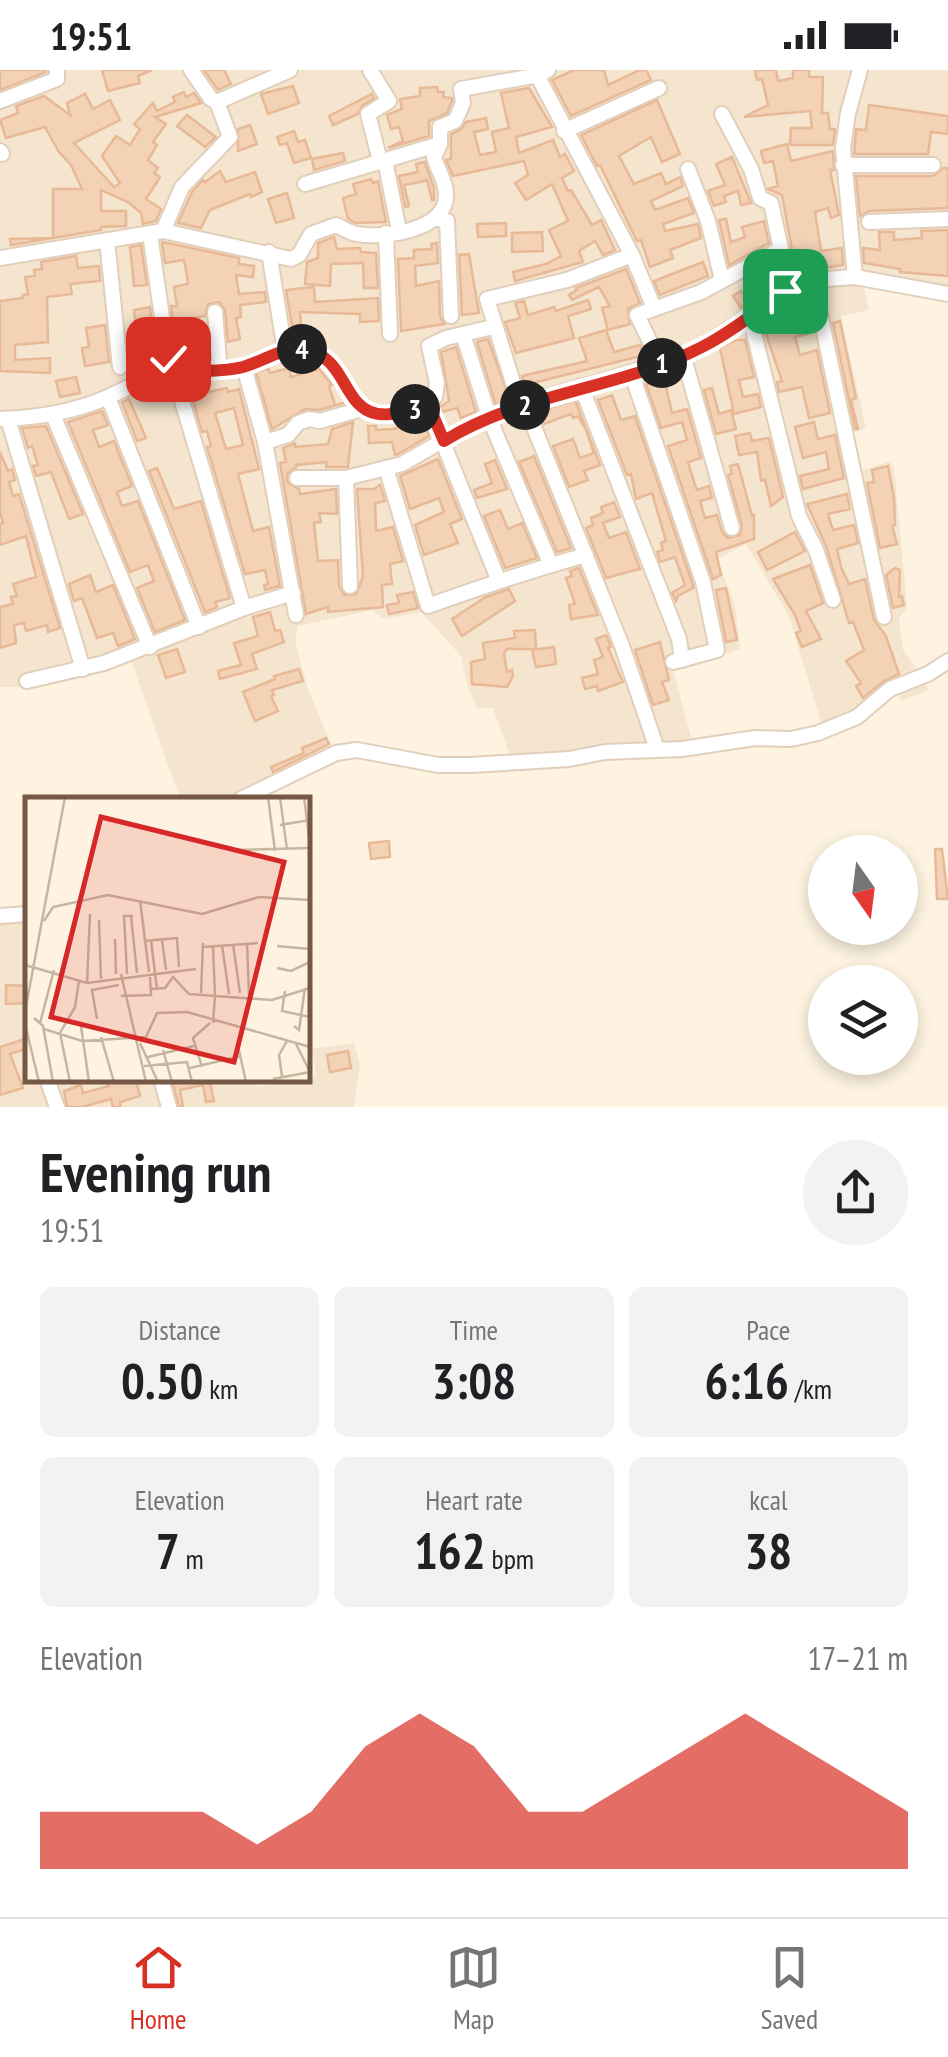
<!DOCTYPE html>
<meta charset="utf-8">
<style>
body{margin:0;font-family:"PT Sans Narrow",sans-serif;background:#f2f2f2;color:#202124;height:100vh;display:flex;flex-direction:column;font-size:38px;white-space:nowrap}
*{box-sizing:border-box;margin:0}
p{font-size:32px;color:#757577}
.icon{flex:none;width:55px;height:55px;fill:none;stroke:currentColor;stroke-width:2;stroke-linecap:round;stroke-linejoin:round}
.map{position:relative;height:1037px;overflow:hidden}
.panel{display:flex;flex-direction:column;background:#fff;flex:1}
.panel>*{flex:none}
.needle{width:65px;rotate:166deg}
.buttons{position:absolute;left:808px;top:765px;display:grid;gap:20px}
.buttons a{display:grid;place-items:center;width:110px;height:110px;border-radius:50%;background:#fff;box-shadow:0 5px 15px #0003;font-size:50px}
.pin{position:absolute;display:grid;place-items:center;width:85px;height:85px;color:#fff;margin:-42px;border-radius:20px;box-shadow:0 5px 15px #0006}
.km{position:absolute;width:50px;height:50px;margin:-25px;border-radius:50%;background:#222;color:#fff;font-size:28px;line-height:50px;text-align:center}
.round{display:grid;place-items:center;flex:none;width:105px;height:105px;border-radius:52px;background:#f2f2f2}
.headline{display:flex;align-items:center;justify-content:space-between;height:170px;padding:0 40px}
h1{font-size:55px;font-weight:700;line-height:75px}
.figures{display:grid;grid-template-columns:repeat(3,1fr);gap:15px;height:170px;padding:10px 40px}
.figures div{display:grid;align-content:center;border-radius:15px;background:#f2f2f2;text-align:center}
.figures b{font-size:50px;font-weight:700}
.figures small{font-size:28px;font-weight:400}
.figures p{font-size:28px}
.chart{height:280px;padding:20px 40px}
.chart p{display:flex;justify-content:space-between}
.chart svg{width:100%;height:180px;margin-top:10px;fill:#d93025;opacity:.7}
.status{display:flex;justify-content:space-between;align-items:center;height:70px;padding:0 50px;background:#fff;direction:ltr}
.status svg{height:28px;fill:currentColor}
.tab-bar{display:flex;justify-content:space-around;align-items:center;height:140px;border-top:2px solid #e0e0e0;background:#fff;font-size:28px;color:#757577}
.tab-bar a{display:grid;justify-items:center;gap:5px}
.tab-bar .active{color:#d93025}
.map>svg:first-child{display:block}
</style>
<div class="status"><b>19:51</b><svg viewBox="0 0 49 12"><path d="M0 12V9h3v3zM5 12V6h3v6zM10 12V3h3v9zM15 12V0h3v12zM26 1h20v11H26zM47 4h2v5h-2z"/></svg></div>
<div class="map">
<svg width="948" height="1037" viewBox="0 0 948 1037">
<rect width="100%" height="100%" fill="#fdf3e0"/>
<g fill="#f5e5ce">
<polygon points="0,0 948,0 948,228 863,213 869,240 841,246 866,358 847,365 855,403 890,391 894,397 907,537 899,549 903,580 926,612 928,621 901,631 899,625 886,629 862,651 826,669 789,547 746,474 717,489 735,535 740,579 673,599 695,682 514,697 493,638 477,638 468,618 461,586 421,542 383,549 373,540 298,556 295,570 307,616 337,690 251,729 180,729 131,590 28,617 0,617"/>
<polygon points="27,847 28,1009 255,1009 257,1017 308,1009 316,1005 312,979 354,973 360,995 354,1037 0,1037 0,849"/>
</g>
<g fill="#f4d2b6" stroke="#e7b996" stroke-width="2.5" fill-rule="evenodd">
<polygon points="0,0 46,0 46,2 0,20"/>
<polygon points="102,0 152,0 138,6 140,13 108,21"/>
<polygon points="204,0 224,0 231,14 218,20"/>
<polygon points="574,0 604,0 608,15 640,0 646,0 651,10 571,46 552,10"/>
<polygon points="755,0 776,0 778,11 793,8 793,0 809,0 809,7 823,7 822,43 828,43 830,59 835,59 833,75 790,75 791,58 812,58 810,41 744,47 768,35 762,9 757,10"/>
<polygon points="293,16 299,33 268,44 261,24"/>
<polygon points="437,17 438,22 444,22 443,27 452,28 452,31 447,43 429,51 429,66 388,78 403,71 399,57 391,59 387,45 402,39 400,29 420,26 420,18"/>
<polygon points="529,18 552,57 516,67 519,83 553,70 560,87 565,84 574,101 562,108 568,121 571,120 592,155 601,150 615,180 603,185 595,171 579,181 583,192 515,211 513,202 546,194 561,186 549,160 568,151 552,114 526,130 515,113 528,105 524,91 453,106 446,90 451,89 451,64 460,60 466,52 486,48 488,59 474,62 480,85 496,82 492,62 509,58 501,23"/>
<polygon points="184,22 186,27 194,23 201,33 155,47 166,54 153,72 157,75 148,90 158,98 154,103 160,107 146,129 161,139 156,151 143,154 141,143 128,132 101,120 101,141 126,141 126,156 101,157 101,160 11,175 10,169 53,168 53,119 82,119 71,95 59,82 45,57 6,68 0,50 18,43 16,36 44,26 70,45 67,33 85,24 93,39 110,30 120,50 74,73 114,117 120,113 102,86 116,66 130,75 140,59 134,54 153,33 157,41 175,32 173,27"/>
<polygon points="372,24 374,28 362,36 358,44 333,55 329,46"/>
<polygon points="657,30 680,84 662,92 651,67 619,86 634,114 661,103 666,114 680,107 683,116 651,131 655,140 688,128 694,143 663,154 665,161 698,154 701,168 670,180 673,188 650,197 641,170 637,171 600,95 597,96 581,65"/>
<polygon points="869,35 948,46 948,64 931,62 928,84 854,84 856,59 866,60"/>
<polygon points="187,45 216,67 205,77 177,56"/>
<polygon points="250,55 257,74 238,81 238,59"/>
<polygon points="294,61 298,72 305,70 311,88 294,93 287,73 280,75 277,67"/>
<polygon points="787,74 791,91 833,81 834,100 830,100 839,145 831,148 828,138 815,142 821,181 842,178 843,195 809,200 808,196 781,210 741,238 733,226 741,221 744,225 794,191 782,125 768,119 778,116 773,91 764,93 761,81"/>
<polygon points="343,83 345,91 314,100 312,89"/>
<polygon points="732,87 751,133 741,135 738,121 724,126 726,132 714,136 708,121 725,115 716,94"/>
<polygon points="425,92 434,118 434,130 432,130 427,110 420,112 404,115 409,136 405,137 399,106 418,102 416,94"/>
<polygon points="943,98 948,98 948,138 869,141 860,146 856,106 933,106"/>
<polygon points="220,101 226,112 255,102 262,122 251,127 250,124 210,140 201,158 178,153 192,122 203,110 205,112"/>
<polygon points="371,109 373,113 378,111 386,152 355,153 348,149 343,128 356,124 353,114"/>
<polygon points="287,123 294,148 276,153 268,129"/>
<polygon points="726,149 731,172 745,167 742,157 764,151 769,173 729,195 719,150"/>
<polygon points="506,153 506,166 478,167 477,154"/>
<polygon points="948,160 948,206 900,202 900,199 864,193 863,178 880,180 879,162 894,162 894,170 922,168 921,161"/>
<polygon points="542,162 543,181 512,182 512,163"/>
<polygon points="334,167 337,179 360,178 361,182 376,183 378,218 364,218 363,193 331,194 330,216 305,214 307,192 318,188 318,173"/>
<polygon points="162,172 239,188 239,194 254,196 253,207 236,205 239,224 265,222 266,232 240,235 241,247 236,248 240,269 228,272 225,240 219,232 208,234 205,246 173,252 171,236 177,236 174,217 187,214 188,212 184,190 165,193"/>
<polygon points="437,173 438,193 415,196 416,216 439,211 440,246 444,254 401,261 398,189 414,188 414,180 432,179 431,174"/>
<polygon points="141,175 147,215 134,216 130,177"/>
<polygon points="469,184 479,243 462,245 459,185"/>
<polygon points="76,186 78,198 99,196 100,211 70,214 72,224 47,227 48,272 15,275 15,290 50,288 50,303 0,301 0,231 23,228 23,225 28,224 25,207 35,206 34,200 42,199 41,192"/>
<polygon points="703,192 708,206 660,225 654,211"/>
<polygon points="626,199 640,233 628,239 630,254 608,260 602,238 610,236 599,217 572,230 569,225 577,220 576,218"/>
<polygon points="314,217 315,232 378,228 379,251 360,252 360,244 300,242 301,255 292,255 286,220"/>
<polygon points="588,230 591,239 568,246 574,268 516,283 505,252 520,248 515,233 524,231 528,245 554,237 556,241"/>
<polygon points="150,237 152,255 147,256 149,268 154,267 157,288 141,291 134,240"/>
<polygon points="789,240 794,259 805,256 807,264 795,267 800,285 817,280 830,343 809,348 802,317 779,322 777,312 782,311 764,258 777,254 774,244"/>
<polygon points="840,251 856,328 851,330 858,359 855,359 833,253"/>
<polygon points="105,255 109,292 85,296 82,278 89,277 86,258"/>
<polygon points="606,260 614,282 640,275 645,285 525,315 522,306 587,291 579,268"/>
<polygon points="206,261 207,276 192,278 192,287 179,288 175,265"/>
<polygon points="488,269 510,330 496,335 477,272"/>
<polygon points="736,270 745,270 754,307 739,310 743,327 758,324 761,337 734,344 720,278"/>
<polygon points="456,277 476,342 461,348 457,338 442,342 440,337 449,331 441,282"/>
<polygon points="268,298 270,303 289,298 291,307 319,299 332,315 329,316 335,335 344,333 319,340 305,339 272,359 256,302"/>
<polygon points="76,307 80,323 60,327 56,311"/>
<polygon points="664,308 672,343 687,339 701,388 688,392 695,415 697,420 709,416 712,428 700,431 705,448 717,445 722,462 728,468 740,465 742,455 728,405 732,404 730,396 738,394 752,446 754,445 754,469 716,482 721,505 713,509 668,376 687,370 682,352 661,358 646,314"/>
<path d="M195,312H206L209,322L227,318L228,322L239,319L259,399L238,404L253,461L269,457L280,516L265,520L264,515L268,514L265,500L245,504L207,377L211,376L207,361L202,362L188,313ZM234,338L243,375L226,379L215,343Z"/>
<polygon points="712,318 719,344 731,340 736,359 716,364 704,320"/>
<polygon points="612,325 621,350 635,346 693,515 693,518 678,526 676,531 672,523 685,515 675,487 660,492 657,482 663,480 661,473 666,471 652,423 636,429 631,404 627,405 598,330"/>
<polygon points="129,329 146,368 137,371 122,332"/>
<polygon points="575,330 600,395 584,401 588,410 569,417 553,376 573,369 580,388 594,383 586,360 578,346 573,348 571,344 544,354 539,341"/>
<polygon points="102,341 108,355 93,360 99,377 114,371 132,416 117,422 122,436 138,431 185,550 155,562 137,518 154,511 148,495 130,502 68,352"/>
<polygon points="353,352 348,397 326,397 327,392 296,395 296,397 287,404 287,412 299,419 300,424 336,419 337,444 319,443 321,452 314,453 318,491 338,490 339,516 344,525 356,524 363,507 357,419 374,419 380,415 385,431 375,433 376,461 393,457 403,491 390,494 392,514 382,515 383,537 328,542 328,537 306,544 280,393 286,392 283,378 295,373 295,377 328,374 332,359"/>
<polygon points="814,352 818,369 835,365 844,408 803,419 800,406 829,399 826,382 803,388 795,357"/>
<polygon points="424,353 429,366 398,384 395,385 392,372 369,373 368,356 376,356 376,360 392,359"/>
<polygon points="46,356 83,444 69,449 51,402 36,406 33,396 38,395 32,376 28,378 22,358"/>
<polygon points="750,363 752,371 769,368 783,427 771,436 765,410 761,411 757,382 739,385 735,366"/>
<polygon points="0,382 8,401 12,399 15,410 9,412 13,426 19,424 60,558 48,562 47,555 26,561 24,553 14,555 16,573 0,578 0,537 13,534 11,527 17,526 13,514 36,507 26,466 0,475 0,454 3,453 0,442"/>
<polygon points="534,386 571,478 557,482 519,392"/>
<polygon points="438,389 462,449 450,454 458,473 424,485 415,455 444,442 439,428 410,439 400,406"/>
<polygon points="495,390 507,419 477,428 474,420 492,413 485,394"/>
<polygon points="888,396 894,428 895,455 892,456 897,474 880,478 867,413 874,412 872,400"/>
<polygon points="157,398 174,439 201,431 230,528 215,532 217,537 205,542 149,401"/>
<polygon points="847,424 850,439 828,444 833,460 854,455 858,473 837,479 841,497 849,514 865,509 874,550 886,566 899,604 884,611 863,628 856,616 861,613 846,591 864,580 853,552 849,553 826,476 807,434"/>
<polygon points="614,432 620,447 603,453 609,468 626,462 640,499 606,508 586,458 593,455 591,448 603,443 601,437"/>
<polygon points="500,440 508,459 522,453 537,488 505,498 484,446"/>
<polygon points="795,462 805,481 767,500 758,482"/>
<polygon points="810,495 823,533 806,541 821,569 802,577 796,563 801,561 795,545 773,509"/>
<polygon points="579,498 598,545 571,549 569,535 575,534 566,508 572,506 570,501"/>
<polygon points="895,498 900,500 899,527 902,526 904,535 893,538 886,505"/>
<polygon points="90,505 96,522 113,515 135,569 118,576 113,563 97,568 82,528 74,531 69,514"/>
<polygon points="726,518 737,570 726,572 716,520"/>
<polygon points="509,519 515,531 462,566 452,549 486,527"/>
<polygon points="413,522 418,538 389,544 387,535 399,533 397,525"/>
<polygon points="270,542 275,561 280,560 284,572 252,584 257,599 220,609 218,601 241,595 234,573 258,566 253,547"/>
<polygon points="535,560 536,579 507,579 504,583 507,602 512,600 513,606 507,617 472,614 471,592 485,589 483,573 515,568 514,561"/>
<polygon points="606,565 611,577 608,578 623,612 598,621 597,616 585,619 582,608 598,604 594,590 603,587 596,569"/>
<polygon points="660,572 669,610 662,612 669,630 653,635 635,580"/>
<polygon points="554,577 556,594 536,597 532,580"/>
<polygon points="177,579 185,602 166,608 158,585"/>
<polygon points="299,599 303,611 272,620 274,625 271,626 278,641 255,651 243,622 275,609 274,606"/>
<polygon points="326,668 329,674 273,702 271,697 304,683 302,678"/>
<polygon points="389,771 390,787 371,789 369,773"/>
<polygon points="935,779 942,779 948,829 937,829"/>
<polygon points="6,915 28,916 28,933 6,934"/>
<polygon points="28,968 28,978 10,984 23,1018 0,1025 0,977"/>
<polygon points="348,981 351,998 330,1002 327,985"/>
<polygon points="112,1010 136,1010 140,1026 120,1032 121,1037 113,1037 111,1029 82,1037 67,1037 64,1021 81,1015 83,1023 109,1016 107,1011"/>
<polygon points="172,1010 213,1010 210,1013 214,1031 206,1032 203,1015 180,1020 183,1037 179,1037"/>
</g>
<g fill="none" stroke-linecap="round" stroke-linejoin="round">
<g stroke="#e1cfbc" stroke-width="18">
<g id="minor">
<polyline points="370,0 389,31 368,44 380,91"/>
<polyline points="535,1 632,185 654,238"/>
<polyline points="0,31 57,9 57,0"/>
<polyline points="217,32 290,0"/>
<polyline points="564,61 659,18"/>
<polyline points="0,81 2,84"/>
<polyline points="385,90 399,161"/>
<polyline points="843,95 933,95"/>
<polyline points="688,99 708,151 722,210"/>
<polyline points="305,114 440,74"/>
<polyline points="438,149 447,151 451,246"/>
<polyline points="869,152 948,149"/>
<polyline points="163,161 182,117 230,67 217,32 211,29 191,0"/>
<polyline points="386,163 390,264"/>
<polyline points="107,170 120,297"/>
<polyline points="269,182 285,281"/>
<path d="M0,188L163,161L291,189L299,185L311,164L336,155C343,158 350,163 357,164C384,169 448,160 446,124C446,112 437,98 434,87L440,74V57L455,51L463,33L461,19L539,5L548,0"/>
<polyline points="855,207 843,78 848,43 860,0"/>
<polyline points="813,210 884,547"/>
<polyline points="215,242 220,302"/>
<polyline points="750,247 799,446 816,480 833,530"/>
<polyline points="463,264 490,350 551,495"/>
<polyline points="683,285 732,458"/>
<polyline points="661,294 637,245 701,222 781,179 771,133 760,128 751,99 722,44"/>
<polyline points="244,297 265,372 296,545"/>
<polyline points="631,302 703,512 717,580 673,592"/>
<polyline points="514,316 487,229 567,210 632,185"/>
<polyline points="581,316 679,569 682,590"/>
<polyline points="108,327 199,557"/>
<polyline points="427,333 498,509"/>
<polyline points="525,335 622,576 657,679"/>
<polyline points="53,345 150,577"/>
<path d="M0,349C37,348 74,342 108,327C134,315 144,308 173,301L168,289L150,164"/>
<polyline points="8,349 83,599"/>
<polyline points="265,372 288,365 298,353 309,349 320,351 365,338"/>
<path d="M386,398L428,536C481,517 532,500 586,485"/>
<polyline points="297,408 346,408 402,394 465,358 550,326 661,294 702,277 785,221 813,210 855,207 948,224"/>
<polyline points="346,408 350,516"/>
<path d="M244,538L173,301C189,300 205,302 220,302C248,300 276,275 303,279C349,287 342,355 400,344C412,341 425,335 435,327L437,313L429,276L446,268L493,257"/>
<polyline points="27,611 104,593 244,538 293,523"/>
<polyline points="241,729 336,683 357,680 438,695 471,695 569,689 605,682 682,679 755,668 791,669 818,663 857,647 890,619 928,604 948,591"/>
<polyline points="0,846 28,844"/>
<polyline points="47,1009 57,1037"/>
<polyline points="161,1009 169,1037"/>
</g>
</g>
<use href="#minor" stroke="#fff" stroke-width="14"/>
</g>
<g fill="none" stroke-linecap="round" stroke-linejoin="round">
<g stroke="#fff" stroke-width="20">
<path id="route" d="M168,289L173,302C197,300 220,303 243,297C262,292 282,277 302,279C362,287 331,374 428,334L444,371C523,322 621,319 702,277C732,262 758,240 785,221"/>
</g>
<use href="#route" stroke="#d93025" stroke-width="12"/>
</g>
<g transform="translate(25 727)">
<rect width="285" height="285" fill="#fdf3e0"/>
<path fill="none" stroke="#c7b5a2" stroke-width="2.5" d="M243,0L250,54M255,0L262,53M279,0L285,48M255,28L285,23M210,53L285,51M115,103L124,175M106,119L112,176M74,123L76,182M19,124L28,110L83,98L177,117L234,100L285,103M90,142L91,177M126,143L132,192M137,143L141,173M119,144L152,141L154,170M222,146L224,198M208,147L215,196M197,148L204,197M252,149L285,152M178,150L233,146M0,168L62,186L171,172M252,171L266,174L285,165M96,177L121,285M102,177L99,119H108M62,186L65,117M126,192L140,191L148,180L164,197L190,199L188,150M260,194L257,214L285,220M176,196L178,146M96,199L126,198L125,180M0,215L40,0M9,221L18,229L28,285M72,222L67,193L94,188M15,226L29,173M188,226L190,199L247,203L285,191M0,227L14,285M56,229L64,285M269,229L274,233L280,191M19,232L57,244L121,240L132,216L162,215L285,250M76,240L89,285M115,246L133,285M271,247L285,275M213,249L221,285M138,253L147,285M123,260L169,249M119,269L162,265L167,285M177,270L168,241L185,226M165,271L216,259M257,279L254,258L262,244M248,282L285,275M45,285L35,236L50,210L54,184"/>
<path fill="#d62828" fill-opacity="0.15" stroke="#d62828" stroke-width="5" d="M76,20L259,65L209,265L26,220Z"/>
<rect width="285" height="285" fill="none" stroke="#755946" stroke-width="5"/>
</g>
</svg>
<div class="buttons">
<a><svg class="needle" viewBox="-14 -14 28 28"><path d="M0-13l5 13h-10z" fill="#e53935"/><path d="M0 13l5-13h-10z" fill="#757577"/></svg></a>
<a><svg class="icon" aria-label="layers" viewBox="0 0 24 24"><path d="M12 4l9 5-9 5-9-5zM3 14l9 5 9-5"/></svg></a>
</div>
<div class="pin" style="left:785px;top:221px;background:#1e9e55"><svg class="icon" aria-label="arrive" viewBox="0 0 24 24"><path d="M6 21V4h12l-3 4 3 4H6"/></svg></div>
<div class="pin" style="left:168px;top:289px;background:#d93025"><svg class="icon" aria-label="check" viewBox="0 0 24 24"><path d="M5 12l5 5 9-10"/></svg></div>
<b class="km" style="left:662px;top:293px">1</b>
<b class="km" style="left:525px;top:335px">2</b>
<b class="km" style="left:415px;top:339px">3</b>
<b class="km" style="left:302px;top:279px">4</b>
</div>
<section class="panel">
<div class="headline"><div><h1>Evening run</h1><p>19:51</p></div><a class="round"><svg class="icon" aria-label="share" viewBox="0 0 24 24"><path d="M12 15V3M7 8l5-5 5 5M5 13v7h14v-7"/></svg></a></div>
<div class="figures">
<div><p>Distance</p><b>0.50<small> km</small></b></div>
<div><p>Time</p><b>3:08</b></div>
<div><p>Pace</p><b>6:16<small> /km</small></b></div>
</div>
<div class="figures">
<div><p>Elevation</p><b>7<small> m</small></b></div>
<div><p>Heart rate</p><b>162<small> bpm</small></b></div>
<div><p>kcal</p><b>38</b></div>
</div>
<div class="chart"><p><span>Elevation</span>17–21 m</p>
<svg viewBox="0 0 160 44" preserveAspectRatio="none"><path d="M0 44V30L10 30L20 30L30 30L40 38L50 30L60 14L70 6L80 14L90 30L100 30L110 22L120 14L130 6L140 14L150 22L160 30V44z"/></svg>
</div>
</section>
<nav class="tab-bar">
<a class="active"><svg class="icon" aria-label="home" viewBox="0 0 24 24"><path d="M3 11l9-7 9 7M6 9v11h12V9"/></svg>Home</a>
<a><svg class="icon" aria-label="map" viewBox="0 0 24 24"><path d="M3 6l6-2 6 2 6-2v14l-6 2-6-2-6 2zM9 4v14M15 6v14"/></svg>Map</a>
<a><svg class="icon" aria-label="saved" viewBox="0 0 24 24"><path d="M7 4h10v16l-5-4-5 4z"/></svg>Saved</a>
</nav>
